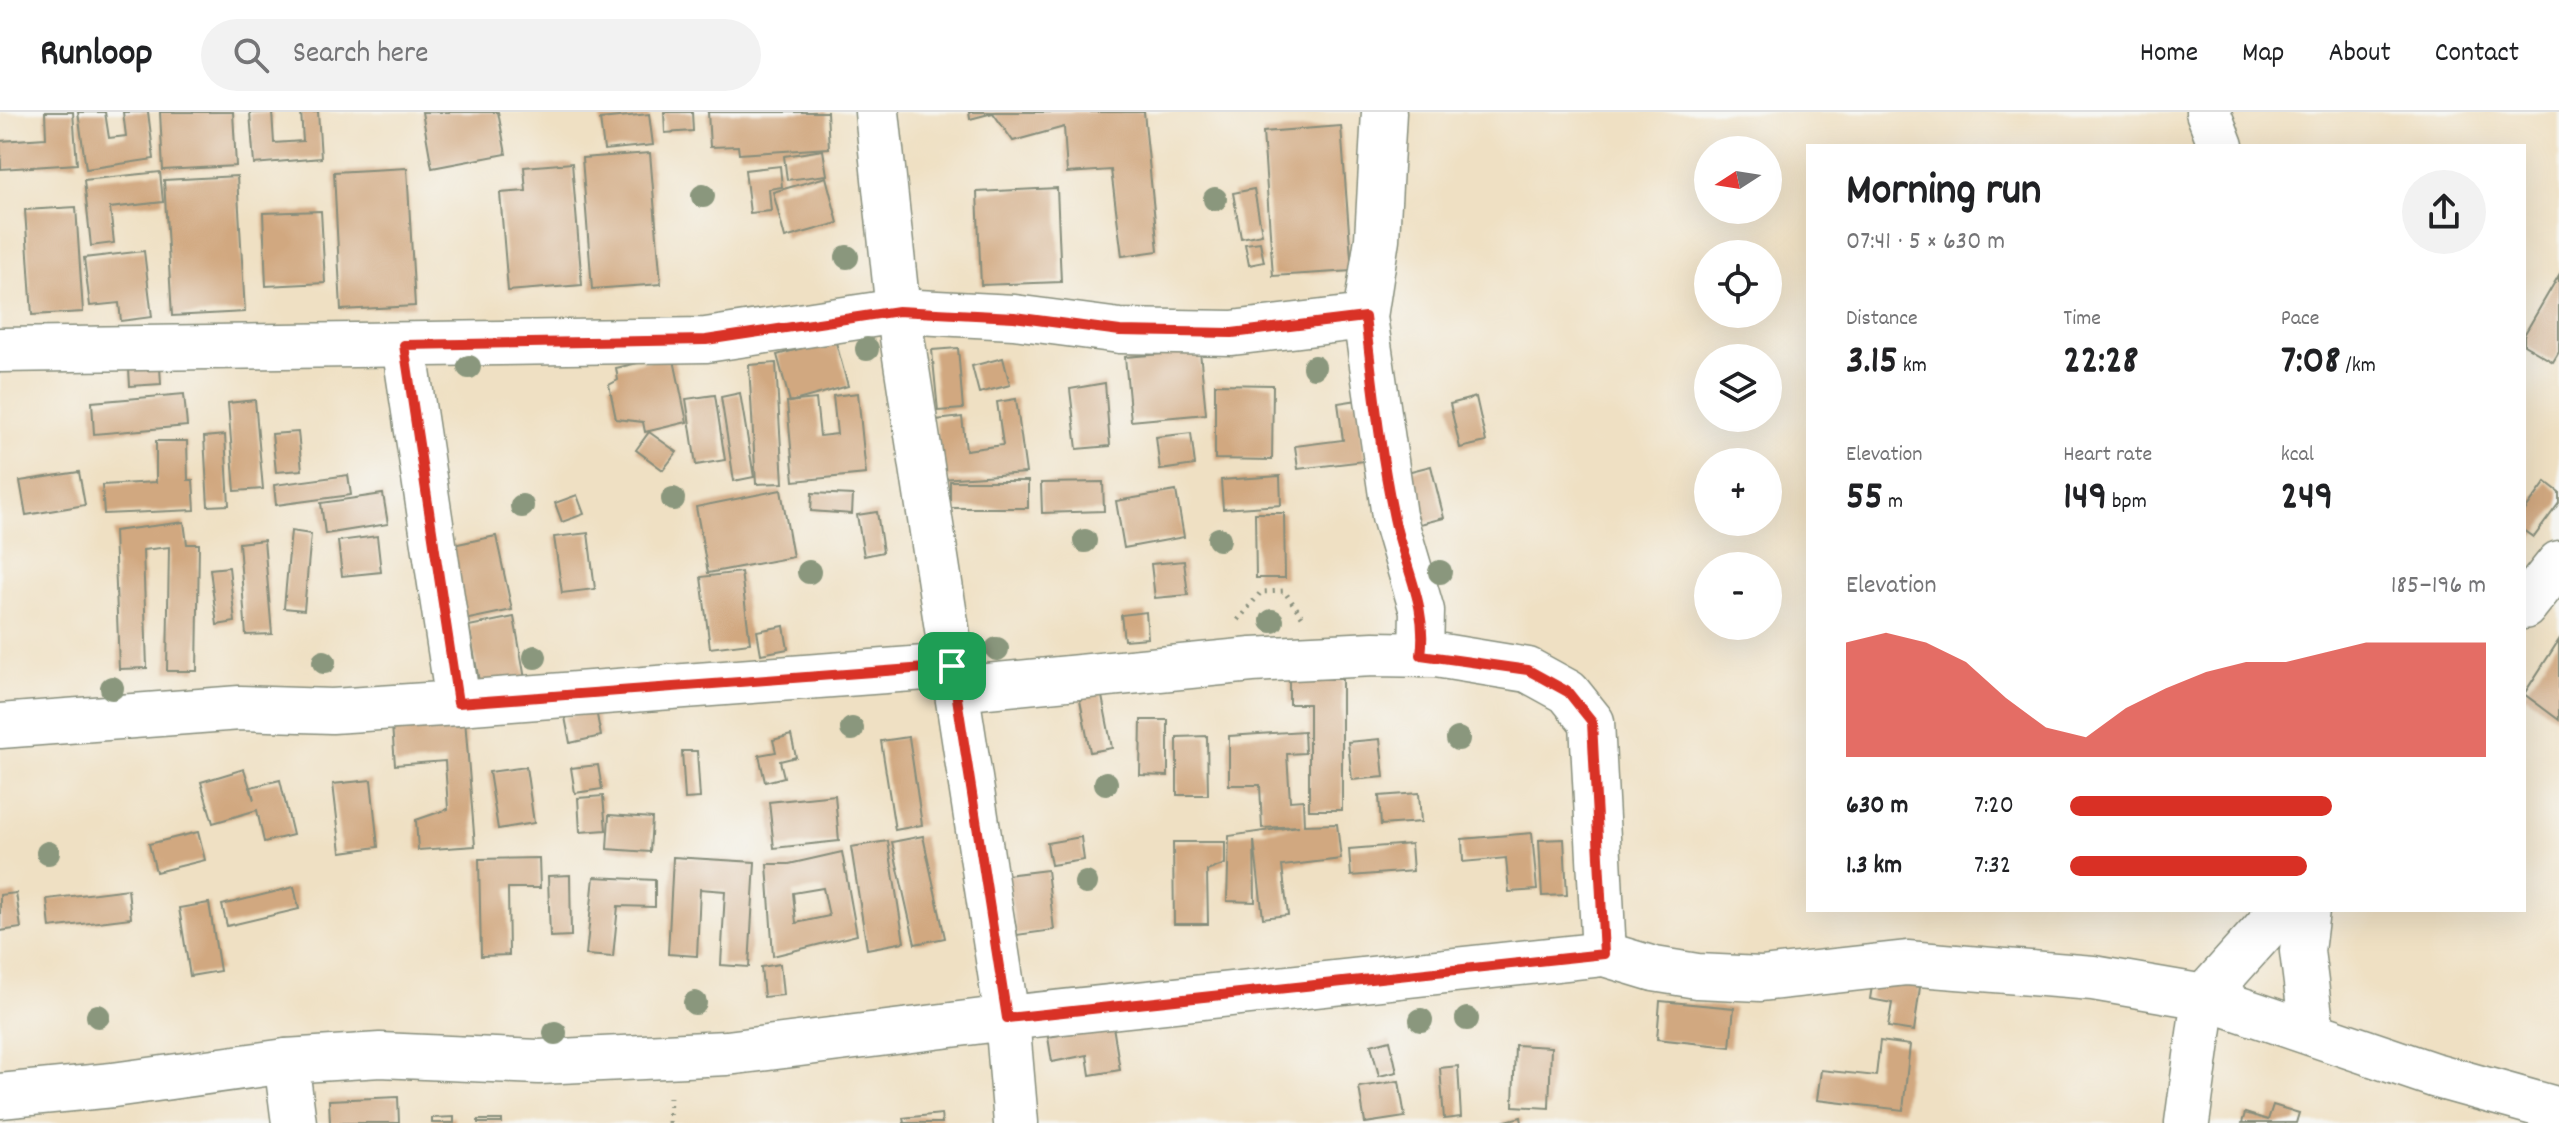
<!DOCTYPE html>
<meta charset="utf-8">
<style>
body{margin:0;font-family:Dekko,sans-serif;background:#f2f2f2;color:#202124;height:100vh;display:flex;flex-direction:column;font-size:30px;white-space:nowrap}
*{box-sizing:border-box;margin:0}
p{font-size:26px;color:#757577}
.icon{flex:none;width:44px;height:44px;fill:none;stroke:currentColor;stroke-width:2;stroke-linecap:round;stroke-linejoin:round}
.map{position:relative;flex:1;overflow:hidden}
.panel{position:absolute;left:1806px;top:32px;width:720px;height:768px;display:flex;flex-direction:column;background:#fff;border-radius:0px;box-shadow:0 8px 32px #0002}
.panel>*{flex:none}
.needle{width:52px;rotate:258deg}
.buttons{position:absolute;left:1694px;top:24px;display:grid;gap:16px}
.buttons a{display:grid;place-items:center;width:88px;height:88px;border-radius:50%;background:#fff;box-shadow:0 8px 32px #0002;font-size:40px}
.pin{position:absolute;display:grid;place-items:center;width:68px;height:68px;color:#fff;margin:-34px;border-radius:16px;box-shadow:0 4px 12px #0006}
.round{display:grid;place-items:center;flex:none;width:84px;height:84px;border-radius:42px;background:#f2f2f2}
.head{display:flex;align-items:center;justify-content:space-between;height:136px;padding:0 40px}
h1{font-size:44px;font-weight:700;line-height:60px}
.stats{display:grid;grid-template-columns:repeat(3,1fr);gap:12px;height:136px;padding:8px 40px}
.stats div{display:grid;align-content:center}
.stats b{font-size:40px;font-weight:700}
.stats small{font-size:22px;font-weight:400}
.stats p{font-size:22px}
.chart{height:224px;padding:16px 40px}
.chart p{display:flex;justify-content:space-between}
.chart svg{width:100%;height:144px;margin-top:8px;fill:#d93025;opacity:.7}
ul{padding:0 40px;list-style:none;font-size:26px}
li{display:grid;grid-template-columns:128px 96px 1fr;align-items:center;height:60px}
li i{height:20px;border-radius:10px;background:#d93025}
header{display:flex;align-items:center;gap:48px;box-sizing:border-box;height:112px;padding:0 40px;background:#fff;border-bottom:2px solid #e0e0e0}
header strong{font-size:38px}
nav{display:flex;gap:44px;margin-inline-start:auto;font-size:28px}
.search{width:560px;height:72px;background:#f2f2f2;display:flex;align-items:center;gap:20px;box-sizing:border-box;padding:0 28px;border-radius:44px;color:#757577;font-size:30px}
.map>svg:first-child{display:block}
</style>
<header>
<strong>Runloop</strong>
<div class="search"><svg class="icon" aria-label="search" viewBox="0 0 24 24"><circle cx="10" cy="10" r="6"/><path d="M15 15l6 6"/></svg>Search here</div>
<nav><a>Home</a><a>Map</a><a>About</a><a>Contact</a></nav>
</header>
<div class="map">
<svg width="2559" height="1011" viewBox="0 0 2559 1011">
<rect width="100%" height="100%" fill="#f6f6f2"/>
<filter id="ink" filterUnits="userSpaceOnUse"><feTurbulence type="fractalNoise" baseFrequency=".0125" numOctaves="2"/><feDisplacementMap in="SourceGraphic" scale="16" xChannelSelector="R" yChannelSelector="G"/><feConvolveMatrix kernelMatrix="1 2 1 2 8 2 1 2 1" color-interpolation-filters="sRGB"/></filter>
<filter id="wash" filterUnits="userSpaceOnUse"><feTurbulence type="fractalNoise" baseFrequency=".006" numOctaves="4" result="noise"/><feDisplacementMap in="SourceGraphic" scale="32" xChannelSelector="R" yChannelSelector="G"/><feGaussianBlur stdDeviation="1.8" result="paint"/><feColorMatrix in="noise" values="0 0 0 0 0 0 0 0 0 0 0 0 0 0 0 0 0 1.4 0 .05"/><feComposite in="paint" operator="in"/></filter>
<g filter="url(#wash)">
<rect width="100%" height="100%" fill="#efe0c3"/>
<g id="blocks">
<g fill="#d1a880" fill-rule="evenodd">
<polygon points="45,0 73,0 77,52 1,57 0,29 46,26"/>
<polygon points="78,0 105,0 109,26 126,24 123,0 148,0 154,47 86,57"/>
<polygon points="160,0 233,0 236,54 163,58"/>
<polygon points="272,0 274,31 303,29 301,0 318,0 321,46 254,52 250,1"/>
<polygon points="422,0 498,0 506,42 432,56"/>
<polygon points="664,0 692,0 693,19 665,21"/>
<polygon points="708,0 827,0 829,36 739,42 738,34 710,35"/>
<polygon points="969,0 1144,0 1158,139 1122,144 1111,58 1067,61 1064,15 1013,29 993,1 970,7"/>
<polygon points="649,2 653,33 604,38 600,7"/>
<polygon points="1341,14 1352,159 1273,164 1263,20"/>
<polygon points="823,38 827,63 787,68 784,44"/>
<polygon points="650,41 661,172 592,177 582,46"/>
<polygon points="572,51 582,173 508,179 500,81 526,79 524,55"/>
<polygon points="780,54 782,75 769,77 771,99 750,101 745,58"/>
<polygon points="407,56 415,194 341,198 334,60"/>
<polygon points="160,60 163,90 110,96 114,131 91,134 84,68"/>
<polygon points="237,64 245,200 172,204 164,68"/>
<polygon points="826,65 838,111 785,126 773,80"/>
<polygon points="1057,76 1061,170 981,173 977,80"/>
<polygon points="1254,77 1262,122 1241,126 1233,81"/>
<polygon points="76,95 83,200 32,203 25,98"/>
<polygon points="321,99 325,171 266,174 263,101"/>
<polygon points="1260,130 1264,150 1249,153 1245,132"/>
<polygon points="144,139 152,205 121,209 119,191 90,194 84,146"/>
<polygon points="2559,163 2559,240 2553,250 2524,233 2524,223"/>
<polygon points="835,227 848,274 790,290 777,243"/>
<polygon points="958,236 963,297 938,299 932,238"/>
<polygon points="1200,239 1206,302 1131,309 1125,245"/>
<polygon points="673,243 687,310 645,320 643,310 616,307 609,273 618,268 616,256"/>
<polygon points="1003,246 1010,273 979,281 972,254"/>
<polygon points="776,251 783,371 756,372 749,253"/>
<polygon points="160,255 161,272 130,274 129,257"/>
<polygon points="1105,271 1110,334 1077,337 1070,277"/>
<polygon points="1215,272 1273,273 1272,348 1215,347"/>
<polygon points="740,281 754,365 734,369 721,285"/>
<polygon points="858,281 866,362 794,369 787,290 816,287 820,324 837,322 833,284"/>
<polygon points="184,282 187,314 94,322 92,290"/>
<polygon points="715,283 725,348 696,353 686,287"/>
<polygon points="1476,285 1486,330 1460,336 1450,292"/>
<polygon points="1016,287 1026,361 941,367 936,308 962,305 966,338 1003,333 997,290"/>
<polygon points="255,288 263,377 235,379 228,291"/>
<polygon points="1358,288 1365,349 1298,357 1295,334 1343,328 1338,291"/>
<polygon points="298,320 302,358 276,360 272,322"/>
<polygon points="649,320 677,340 663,358 636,338"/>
<polygon points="1191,321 1195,353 1160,358 1156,325"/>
<polygon points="225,323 229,393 208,394 204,325"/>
<polygon points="156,329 187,329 188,368 193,368 195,398 104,402 102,373 156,370"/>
<polygon points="1431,354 1444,406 1416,413 1403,361"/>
<polygon points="79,360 85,393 26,403 20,369"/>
<polygon points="348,363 351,383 276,393 274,373"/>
<polygon points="1280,364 1281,393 1223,397 1221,368"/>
<rect x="950" y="369" width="78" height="27"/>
<polygon points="1103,370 1104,399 1042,401 1041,371"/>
<polygon points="2546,370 2559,380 2559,391 2534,425 2524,418 2524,400"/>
<polygon points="781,378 793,445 708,461 696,395"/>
<polygon points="1176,379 1184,425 1124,436 1116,389"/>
<polygon points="812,381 853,383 852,402 811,399"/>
<polygon points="383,382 388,412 325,422 321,391"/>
<polygon points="577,383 584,402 562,410 555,391"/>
<polygon points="877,400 883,440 864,444 857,403"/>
<polygon points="1255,401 1284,401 1285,466 1256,466"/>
<polygon points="184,410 187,432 199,432 197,559 167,559 169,435 143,438 147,556 119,557 114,419"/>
<polygon points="291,419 311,422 304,498 284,496"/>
<polygon points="588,421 595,477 562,481 554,425"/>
<polygon points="377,424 381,460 342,464 338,429"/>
<polygon points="496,424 512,498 450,511 434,437"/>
<polygon points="264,428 272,522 246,523 239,431"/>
<polygon points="1184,449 1188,483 1155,486 1151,452"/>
<polygon points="229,455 235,510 217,513 210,457"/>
<polygon points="741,460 750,531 710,536 701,465"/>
<polygon points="1146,500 1148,526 1124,528 1121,503"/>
<polygon points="514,505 525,567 480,575 469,514"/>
<polygon points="784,514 788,537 761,542 757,519"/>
<polygon points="2559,528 2559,608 2524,582"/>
<polygon points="1289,566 1342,567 1342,698 1309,698 1309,592 1289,592"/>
<polygon points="1101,579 1112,636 1090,640 1079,583"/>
<polygon points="596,598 601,624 570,631 565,605"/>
<polygon points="465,607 475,734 418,738 416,708 448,697 445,649 395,653 392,613"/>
<polygon points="1141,608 1168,608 1168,664 1140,663"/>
<polygon points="1304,619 1305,641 1287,642 1290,689 1303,688 1304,713 1337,712 1341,747 1282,754 1288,803 1263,806 1254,728 1255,790 1227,789 1229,724 1299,714 1262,716 1260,673 1229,673 1229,624"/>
<polygon points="791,623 796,645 780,649 784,665 765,670 759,643 776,640 773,628"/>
<polygon points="1207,624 1208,683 1177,683 1177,625"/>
<polygon points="909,625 922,713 895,718 881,629"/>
<polygon points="1380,627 1384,665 1352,668 1348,630"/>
<polygon points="682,639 697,639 700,686 685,687"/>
<polygon points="598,653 602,677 575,681 571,656"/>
<polygon points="526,655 534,711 498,717 489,660"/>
<polygon points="244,657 254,688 251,675 280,668 293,723 264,730 257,698 213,711 201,670"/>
<polygon points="371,668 378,735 341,740 333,672"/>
<polygon points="1419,681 1421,710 1381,713 1379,684"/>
<polygon points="835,683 839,729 774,736 769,690"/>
<polygon points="603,684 606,718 580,720 578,686"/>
<polygon points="609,703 652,706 650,740 607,737"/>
<polygon points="198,720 205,748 156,760 149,732"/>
<polygon points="1532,721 1537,778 1509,780 1506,746 1463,750 1462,727"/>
<polygon points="923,724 945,826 915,832 892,730"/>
<polygon points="1081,725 1084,748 1051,753 1047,731"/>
<polygon points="1564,727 1567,783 1542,784 1539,728"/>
<polygon points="888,729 904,830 867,837 851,735"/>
<polygon points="1173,730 1225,730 1225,752 1207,759 1208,812 1174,812"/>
<polygon points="1411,732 1413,759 1351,764 1349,737"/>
<path d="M842,740L857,823L773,844L767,752H789ZM823,776L829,804L796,811L793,781Z"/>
<polygon points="673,745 755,750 749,855 721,853 725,779 700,777 697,844 668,842"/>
<polygon points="539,746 540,776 508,776 509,843 481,844 479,747"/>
<polygon points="1047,758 1054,818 1017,823 1006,763"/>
<polygon points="570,763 571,824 550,825 548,764"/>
<polygon points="594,765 655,768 655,795 618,794 613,845 586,843"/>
<polygon points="294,775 299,797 227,814 222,793"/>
<polygon points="128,777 131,806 50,816 47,787"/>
<polygon points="16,781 21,816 0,819 0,783"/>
<polygon points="209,791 220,859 190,864 179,796"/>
<polygon points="780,852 783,883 764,885 761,855"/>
<polygon points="1873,868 1920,875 1914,919 1888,915 1892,891 1870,887"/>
<polygon points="1660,889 1734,896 1730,935 1657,927"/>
<polygon points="1113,914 1120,958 1090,963 1087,943 1052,950 1048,925"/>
<polygon points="1390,928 1397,960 1379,964 1371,933"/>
<polygon points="1880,929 1910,933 1903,998 1817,988 1821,958 1876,964"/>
<polygon points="1515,933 1551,935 1549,996 1513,994"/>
<polygon points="1458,954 1461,1005 1444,1007 1440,956"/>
<polygon points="1399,969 1405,1005 1365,1011 1359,975"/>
<polygon points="398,985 399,1011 330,1011 329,988"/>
<polygon points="2273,993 2299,1001 2296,1011 2242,1011 2245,1001 2268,1008"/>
<polygon points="941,1002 942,1011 904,1011 903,1006"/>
<polygon points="454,1005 454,1011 432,1011 432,1006"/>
<polygon points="1521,1005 1522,1011 1502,1011 1502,1010"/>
<rect x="478" y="1008" width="24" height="3"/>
</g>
</g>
</g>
<g filter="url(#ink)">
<use href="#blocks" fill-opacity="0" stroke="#878e7c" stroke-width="2"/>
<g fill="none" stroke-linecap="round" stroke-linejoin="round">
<g stroke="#878e7c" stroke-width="47">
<g id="minor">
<polyline points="877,0 898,199 1007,906 1016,1011"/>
<polyline points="1384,0 1377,127 1365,205 1394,404 1422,499 1421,543"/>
<polyline points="2208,0 2221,34"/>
<polyline points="404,233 458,591"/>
<polyline points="0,238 706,228 898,199 1014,205 1120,219 1232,221 1365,205"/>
<polyline points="2524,495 2559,451"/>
<polyline points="956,577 1252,548 1374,542 1436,543 1528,558 1568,580 1592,610 1604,842"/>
<polyline points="0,614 240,596 332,599 458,591 952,554"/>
<polyline points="2307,798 2302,839 2312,919"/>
<polyline points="286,949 294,1011"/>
<polyline points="0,984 113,973 286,949 380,943 539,950 727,941 1007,906 1604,842 1654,857 1697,864 1761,867 1907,851 2093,866 2204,885 2434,963 2559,998"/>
<polyline points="2187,1011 2204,885 2282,798"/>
</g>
</g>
<g stroke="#878e7c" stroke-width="5" stroke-dasharray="2 6" stroke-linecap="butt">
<polyline points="1238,508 1261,480 1284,479 1302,504"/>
<polyline points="669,1011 670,984"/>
</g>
<use href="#minor" stroke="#fff" stroke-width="44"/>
</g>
<g fill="#8a977d">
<circle cx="703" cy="84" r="12"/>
<circle cx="1215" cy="87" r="12"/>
<circle cx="847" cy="145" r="12"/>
<circle cx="867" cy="237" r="12"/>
<circle cx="469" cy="255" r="12"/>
<circle cx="1314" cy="255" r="12"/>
<circle cx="673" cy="387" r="12"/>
<circle cx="522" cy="394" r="12"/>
<circle cx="1219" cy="427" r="12"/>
<circle cx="1085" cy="429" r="12"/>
<circle cx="809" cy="460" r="12"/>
<circle cx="1440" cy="460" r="12"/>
<circle cx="1272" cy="509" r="12"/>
<circle cx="997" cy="537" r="12"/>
<circle cx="535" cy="545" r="12"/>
<circle cx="324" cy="550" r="12"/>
<circle cx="112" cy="576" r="12"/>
<circle cx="852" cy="617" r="12"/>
<circle cx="1458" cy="627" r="12"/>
<circle cx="1106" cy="671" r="12"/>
<circle cx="48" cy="741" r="12"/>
<circle cx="1086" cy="771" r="12"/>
<circle cx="695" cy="891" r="12"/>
<circle cx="98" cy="904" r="12"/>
<circle cx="1467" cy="907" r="12"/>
<circle cx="1421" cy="908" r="12"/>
<circle cx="555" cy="921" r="12"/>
</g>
</g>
<g fill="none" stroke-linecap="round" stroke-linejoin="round" filter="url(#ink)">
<g stroke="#fff" stroke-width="16">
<path id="route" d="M898,199L1014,205L1120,219L1232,221L1365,205C1373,272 1380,339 1394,406C1404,454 1428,493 1421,543L1528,558L1568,580L1592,610L1604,842L1007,906L952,554L458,591L404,233L706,228Z"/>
</g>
<use href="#route" stroke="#d93025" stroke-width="10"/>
</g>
</svg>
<div class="buttons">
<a><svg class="needle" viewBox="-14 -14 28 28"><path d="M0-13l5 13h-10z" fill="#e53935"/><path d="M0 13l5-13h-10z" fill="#757577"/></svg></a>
<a><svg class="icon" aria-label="locate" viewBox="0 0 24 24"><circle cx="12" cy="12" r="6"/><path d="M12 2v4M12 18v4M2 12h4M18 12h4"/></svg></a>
<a><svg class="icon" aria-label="layers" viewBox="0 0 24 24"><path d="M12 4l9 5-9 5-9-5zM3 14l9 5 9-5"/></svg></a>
<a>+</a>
<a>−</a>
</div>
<div class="pin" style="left:952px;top:554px;background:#1e9e55"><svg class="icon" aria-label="arrive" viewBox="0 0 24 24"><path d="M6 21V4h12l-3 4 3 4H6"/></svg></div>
<section class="panel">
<div class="head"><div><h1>Morning run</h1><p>07:41 · 5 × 630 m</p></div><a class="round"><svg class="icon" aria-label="share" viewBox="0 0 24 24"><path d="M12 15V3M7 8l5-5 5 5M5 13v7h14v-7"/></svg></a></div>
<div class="stats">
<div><p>Distance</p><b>3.15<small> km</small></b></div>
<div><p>Time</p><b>22:28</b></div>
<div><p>Pace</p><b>7:08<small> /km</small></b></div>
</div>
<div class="stats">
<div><p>Elevation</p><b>55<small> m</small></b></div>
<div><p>Heart rate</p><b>149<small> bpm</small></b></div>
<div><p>kcal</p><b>249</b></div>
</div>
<div class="chart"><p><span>Elevation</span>185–196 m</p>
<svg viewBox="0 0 160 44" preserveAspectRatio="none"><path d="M0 44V9L10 6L20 9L30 15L40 26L50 35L60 38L70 29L80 23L90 18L100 15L110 15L120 12L130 9L140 9L150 9L160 9V44z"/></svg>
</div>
<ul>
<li><b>630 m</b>7:20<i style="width:63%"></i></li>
<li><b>1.3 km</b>7:32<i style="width:57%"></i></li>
</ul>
</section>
</div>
